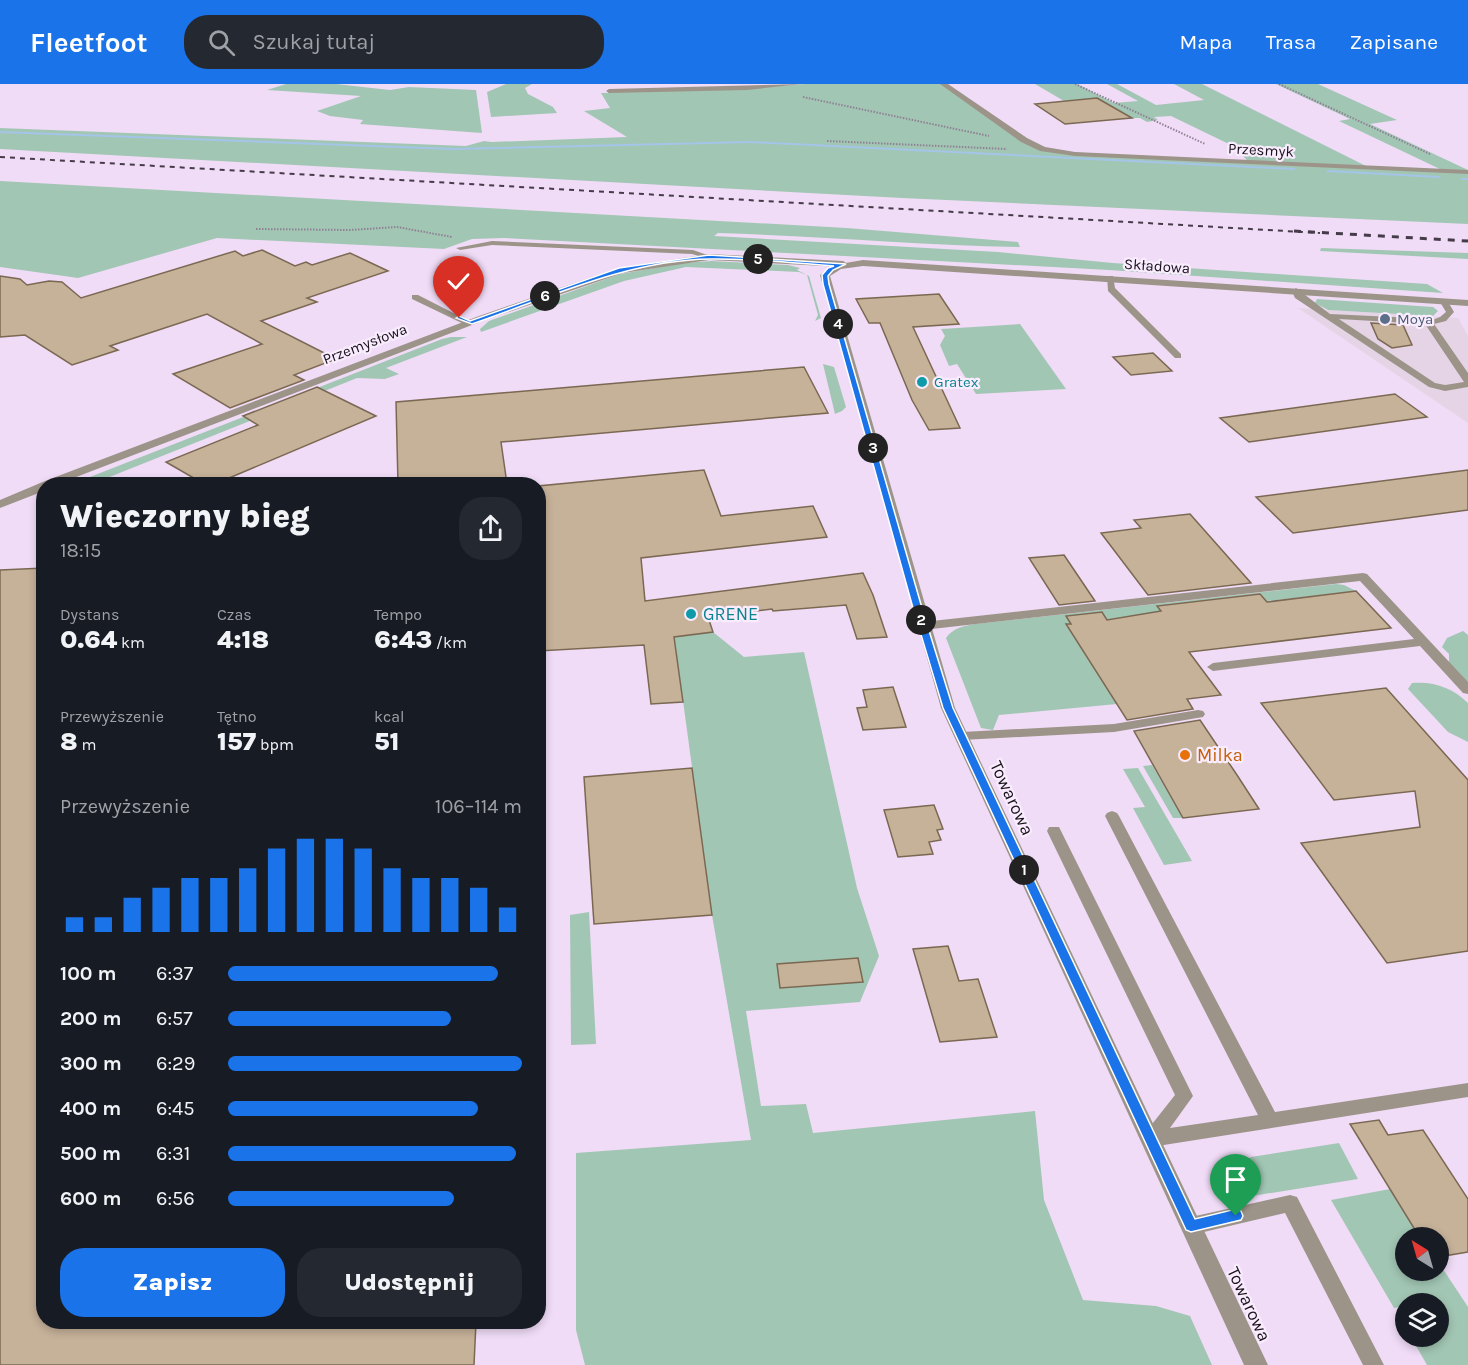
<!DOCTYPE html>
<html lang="pl">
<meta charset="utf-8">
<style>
body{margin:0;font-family:Karla,sans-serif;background:#242831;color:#f1f3f6;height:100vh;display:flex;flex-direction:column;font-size:22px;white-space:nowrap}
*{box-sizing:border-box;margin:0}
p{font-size:20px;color:#9ea1a6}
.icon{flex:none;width:33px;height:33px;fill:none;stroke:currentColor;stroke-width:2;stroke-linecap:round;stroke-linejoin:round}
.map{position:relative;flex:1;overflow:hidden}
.sheet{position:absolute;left:36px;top:393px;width:510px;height:852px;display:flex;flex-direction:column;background:#171b24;border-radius:24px;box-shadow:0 3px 9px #0003}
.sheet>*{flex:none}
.needle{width:39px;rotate:323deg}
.tools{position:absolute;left:1395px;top:1143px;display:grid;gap:12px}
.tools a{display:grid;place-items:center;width:54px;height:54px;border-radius:50%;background:#171b24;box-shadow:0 3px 9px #0003;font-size:30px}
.pin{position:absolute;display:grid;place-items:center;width:51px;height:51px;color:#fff;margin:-62px -26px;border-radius:50% 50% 50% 0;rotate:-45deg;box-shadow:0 0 6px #0007}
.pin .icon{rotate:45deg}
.km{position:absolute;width:30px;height:30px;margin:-15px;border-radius:50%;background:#222;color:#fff;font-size:16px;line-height:30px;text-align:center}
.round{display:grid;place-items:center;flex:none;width:63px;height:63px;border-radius:24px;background:#242831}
.head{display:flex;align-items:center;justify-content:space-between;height:102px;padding:0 24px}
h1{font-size:33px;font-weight:800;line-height:45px}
.figures{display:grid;grid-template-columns:repeat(3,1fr);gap:9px;height:102px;padding:6px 24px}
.figures div{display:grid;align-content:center}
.figures b{font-size:26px;font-weight:800}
.figures small{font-size:16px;font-weight:400}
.figures p{font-size:16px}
.chart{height:168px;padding:12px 24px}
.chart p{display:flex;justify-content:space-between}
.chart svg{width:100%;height:108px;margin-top:6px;stroke:#1a73e8;stroke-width:6}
.primary-button{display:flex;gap:12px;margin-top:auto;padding:12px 24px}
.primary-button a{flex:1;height:69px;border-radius:24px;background:#1a73e8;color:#fff;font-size:24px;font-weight:800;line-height:69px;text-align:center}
.primary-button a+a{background:#242831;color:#f1f3f6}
ul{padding:0 24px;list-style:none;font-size:20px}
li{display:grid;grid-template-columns:96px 72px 1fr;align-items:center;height:45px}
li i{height:15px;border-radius:8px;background:#1a73e8}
header{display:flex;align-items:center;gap:36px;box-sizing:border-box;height:84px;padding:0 30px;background:#1a73e8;color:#fff}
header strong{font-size:28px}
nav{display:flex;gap:33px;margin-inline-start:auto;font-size:21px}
.search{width:420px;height:54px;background:#242831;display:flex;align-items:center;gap:15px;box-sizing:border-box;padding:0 21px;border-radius:24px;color:#9ea1a6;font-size:22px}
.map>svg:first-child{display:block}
</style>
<header>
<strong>Fleetfoot</strong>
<div class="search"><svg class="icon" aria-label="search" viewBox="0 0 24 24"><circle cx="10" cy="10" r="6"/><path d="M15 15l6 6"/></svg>Szukaj tutaj</div>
<nav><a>Mapa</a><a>Trasa</a><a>Zapisane</a></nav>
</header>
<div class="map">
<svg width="1468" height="1281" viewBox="0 0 1468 1281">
<rect width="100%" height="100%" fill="#f0dcf7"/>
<polygon fill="#e5d4e5" points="1298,224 1458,234 1468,252 1468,339"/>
<g fill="#a2c6b4">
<polygon points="286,0 336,0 390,6 409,3 476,6 482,49 360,40 363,36 330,32 317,27 361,12 267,6"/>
<polygon points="506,0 532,0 525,4 528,10 553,23 557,29 491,33 487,8"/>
<polygon points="805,0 943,0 1044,67 1248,77 1233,62 1171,32 1154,33 1158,36 1147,38 1140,34 1132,34 1097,14 1064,17 1035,0 1077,0 1114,19 1138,17 1107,0 1117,0 1156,21 1204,16 1174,0 1202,0 1368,83 1442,86 1339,37 1350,35 1276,0 1318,0 1397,36 1370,40 1468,86 1468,140 902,114 0,65 0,44 466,62 484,57 491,58 627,53 584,27 610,24 601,9 608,9 608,6 765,3"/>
<path d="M0,97L847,144L1018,158L1020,163C919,161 819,152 718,149L714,152L998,168L1113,179L1427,200L1443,209L1109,186L504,154L472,155L444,165L217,154L78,194L0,183Z"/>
<polygon points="1321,164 1468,169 1468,175 1320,167"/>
<polygon points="711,177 788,181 800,184 797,186 809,192 821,234 815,237 818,231 807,191 799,188 686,183 624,197 481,248 480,245 489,237 620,190 683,179"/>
<polygon points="1317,215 1433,223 1438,227 1433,232 1328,226 1315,219"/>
<polygon points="1020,240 1066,305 976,310 957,280 949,282 940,261 945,252 941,245"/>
<polygon points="451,253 467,253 386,284 399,290 385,295 357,294 92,400 72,400 442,255"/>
<polygon points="823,280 834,283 846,323 842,327 835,330"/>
<path d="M1336,500L1344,501L1356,507L1067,540L1117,620L999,631L993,646L981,644L946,554C953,544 963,542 975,540Z"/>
<polygon points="1463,547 1468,551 1468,603 1449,582 1449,570 1442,563 1447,554"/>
<polygon points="713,548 744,573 804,568 857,804 879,872 860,918 746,927 761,1022 806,1020 813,1049 1035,1027 1044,1116 1083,1216 1156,1222 1190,1232 1212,1281 585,1281 576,1246 576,1069 751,1056 712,831 679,587 657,555"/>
<path d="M1412,599C1434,597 1453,604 1468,619V658L1448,648L1408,605Z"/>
<polygon points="1152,681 1183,734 1173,734 1143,682"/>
<polygon points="1138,684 1192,777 1164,781 1133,724 1145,723 1123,685"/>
<polygon points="589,828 596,960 571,961 570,831"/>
<path d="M1339,1059L1358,1095L1234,1115C1228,1097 1235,1082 1251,1073Z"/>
<polygon points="1390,1105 1420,1153 1406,1154 1406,1186 1438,1186 1439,1179 1468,1223 1468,1281 1427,1281 1411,1253 1438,1252 1439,1240 1449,1237 1435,1216 1406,1220 1405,1222 1394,1224 1331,1116"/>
</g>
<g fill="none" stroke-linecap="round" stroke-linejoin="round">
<g fill="#a4c5e8" fill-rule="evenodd">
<polygon points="0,47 453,64 751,57 1294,84 1296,85 1294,86 751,59 453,66 0,49"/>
<polygon points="1328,86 1439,92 1441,93 1439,94 1327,88 1326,87"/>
<rect x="1461" y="94" width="7" height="2"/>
</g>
</g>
<g fill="#c6b199" stroke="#7b6852" stroke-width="1.5">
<polygon points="1097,14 1132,34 1065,40 1035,20"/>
<polygon points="262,166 295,182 306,178 312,181 350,169 388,187 307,214 317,218 261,237 336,275 294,291 304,296 230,324 173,290 262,260 207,230 110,262 118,266 72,281 25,251 0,253 0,192 20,195 27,201 49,197 62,198 81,214 235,167 243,172"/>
<polygon points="939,210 959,240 913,243 960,344 929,346 912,316 880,239 869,239 856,215"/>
<polygon points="1371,239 1403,241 1412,261 1392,264 1378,255"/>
<polygon points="1153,269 1172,287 1131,291 1113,273"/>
<polygon points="804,283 828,329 501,358 507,400 398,400 396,318"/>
<polygon points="317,303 376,332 215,400 204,400 166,378 258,341 243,332"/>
<polygon points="1395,310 1427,333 1249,358 1220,334"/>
<polygon points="704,386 721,432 813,422 827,453 641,474 645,517 863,489 873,511 887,553 857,555 846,521 773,527 772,525 708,533 713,548 674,553 683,618 651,620 644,561 538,567 538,402"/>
<polygon points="1468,386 1468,426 1293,449 1256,413"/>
<polygon points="1190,430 1251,499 1148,511 1101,449 1141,444 1134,436"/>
<polygon points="1064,471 1095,517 1059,521 1029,474"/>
<polygon points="44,484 44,1238 476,1238 474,1281 0,1281 0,486"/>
<polygon points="1356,507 1391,544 1189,568 1221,611 1187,615 1193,625 1127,636 1066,540 1071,540 1066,532 1102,528 1107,536 1161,527 1157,522 1260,510 1267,518"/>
<polygon points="893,603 906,643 863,646 857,624 867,623 863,606"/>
<polygon points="1386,604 1468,696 1468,867 1387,879 1301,759 1420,743 1415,707 1334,716 1261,619"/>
<polygon points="1200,636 1237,691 1259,725 1183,734 1134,647"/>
<polygon points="692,684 712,831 594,840 584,693"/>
<polygon points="934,721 943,745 937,746 941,756 929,758 933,770 898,773 884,726"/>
<polygon points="948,862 959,897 978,895 997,953 940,958 913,865"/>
<polygon points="858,874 863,898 780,904 777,880"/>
<polygon points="1379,1036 1388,1051 1423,1046 1468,1115 1468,1168 1438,1173 1438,1154 1420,1154 1350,1040"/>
</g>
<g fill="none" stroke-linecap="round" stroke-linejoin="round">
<g stroke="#8f8194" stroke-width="2" stroke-dasharray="1.5 1.5" stroke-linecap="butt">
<polyline points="1075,0 1205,60"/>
<polyline points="1279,0 1430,70"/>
<polyline points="803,13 989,52"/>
<polyline points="827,57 1007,65"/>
<polyline points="256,145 350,146 397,143 452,153"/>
</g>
<g fill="#9d9489" fill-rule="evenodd">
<polygon points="492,157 693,166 713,173 709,175 692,170 492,161 460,166 456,164"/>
<polygon points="1107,192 1113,192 1115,204 1181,270 1181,274 1175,274 1108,207"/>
<path d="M1296,204L1330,230L1435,235L1440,233L1446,228L1440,218L1447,216L1454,228L1446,237L1434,240L1468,289V303L1445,307L1429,303L1295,214L1292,207ZM1339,235L1425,240L1464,298L1445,301L1435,299Z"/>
<polygon points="412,211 418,211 473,239 466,241 412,215"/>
<polygon points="1363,489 1367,490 1468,598 1468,610 1463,609 1420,562 1213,587 1207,583 1213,579 1414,555 1360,497 923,546 917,542 923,538"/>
<polygon points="1198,626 1203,627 1205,630 1203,633 1114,648 962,656 955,652 962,648 1114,640"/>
<polygon points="1112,727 1117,729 1119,732 1275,1028 1468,999 1468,1013 1151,1063 1145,1061 1142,1055 1145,1049 1175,1011 1047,747 1049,743 1059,743 1061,747 1193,1012 1170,1044 1258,1031 1105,732 1107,729"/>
<polygon points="1290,1111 1297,1113 1384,1281 1363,1281 1285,1129 1191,1151 1184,1148 1181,1142 1184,1136 1191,1133"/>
</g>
<g fill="#9d9489" fill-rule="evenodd">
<polygon points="802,0 747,6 609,9 606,7 609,5"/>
<polygon points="940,0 948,0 1027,54 1045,63 1075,68 1468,86 1468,90 1075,72 1040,67 1021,58"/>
<polygon points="709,170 843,177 848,180 843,183 709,176 623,189 485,236 58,400 44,400 44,407 0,424 0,416 45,397 479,232 618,184"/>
</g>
<polygon fill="#9d9489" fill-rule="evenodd" points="863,176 1468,216 1468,222 863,182 841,185 830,192 955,624 1268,1281 1244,1281 941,624 820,191 834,181"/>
<polyline stroke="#463c49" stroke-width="2" stroke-dasharray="5 5" stroke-linecap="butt" points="0,73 1320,149"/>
<polyline stroke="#463c49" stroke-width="3" stroke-dasharray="7 7" stroke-linecap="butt" points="1294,147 1468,157"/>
</g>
<path fill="#1a73e8" stroke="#fff" stroke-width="1.5" d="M709,171L846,180L833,186L828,192L829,200L922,524L953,624L1195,1135L1236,1125L1241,1127L1243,1132L1241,1136L1191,1148L1186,1146L943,624L913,524L823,200L822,191L828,184L834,182C793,179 751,174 710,175C628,176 548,214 472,240L456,234L459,232L470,237L619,184Z"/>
<circle fill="#5c6f8a" stroke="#f8ecfd" stroke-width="2" cx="1385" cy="235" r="6"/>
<g fill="#0f9aa8" stroke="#f8ecfd" stroke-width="2">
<circle cx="922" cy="298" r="6"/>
<circle cx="691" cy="530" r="6"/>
</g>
<circle fill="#e8710a" stroke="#f8ecfd" stroke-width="2" cx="1185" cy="671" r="6"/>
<g text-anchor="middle" stroke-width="4.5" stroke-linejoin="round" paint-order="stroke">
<g font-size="15" fill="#19121b" stroke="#f8ecfd">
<text transform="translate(1261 66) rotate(3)" y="5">Przesmyk</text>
<text transform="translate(1157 182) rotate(4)" y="5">Składowa</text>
<text transform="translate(365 260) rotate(-21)" y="5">Przemysłowa</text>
</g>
<g font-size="15" fill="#4e5e75" stroke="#f8ecfd" text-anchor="start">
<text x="1397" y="240">Moya</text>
</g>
<g font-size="15" fill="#0d838f" stroke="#f8ecfd" text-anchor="start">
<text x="934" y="303">Gratex</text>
</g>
<g font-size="18" fill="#0d838f" stroke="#f8ecfd" text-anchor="start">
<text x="703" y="536">GRENE</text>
</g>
<g font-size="18" fill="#c56008" stroke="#f8ecfd" text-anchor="start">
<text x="1197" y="677">Milka</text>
</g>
<g font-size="18" fill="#19121b" stroke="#f8ecfd">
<text transform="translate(1012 714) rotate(65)" y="6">Towarowa</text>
<text transform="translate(1249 1220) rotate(65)" y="6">Towarowa</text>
</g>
</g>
</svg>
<div class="tools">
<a><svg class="needle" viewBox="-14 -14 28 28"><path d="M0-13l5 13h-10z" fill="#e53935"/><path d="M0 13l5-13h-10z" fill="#9ea1a6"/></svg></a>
<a><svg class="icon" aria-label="layers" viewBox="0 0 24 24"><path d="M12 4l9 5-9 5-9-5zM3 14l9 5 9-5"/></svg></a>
</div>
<div class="pin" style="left:1236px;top:1132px;background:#1e9e55"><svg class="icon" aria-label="arrive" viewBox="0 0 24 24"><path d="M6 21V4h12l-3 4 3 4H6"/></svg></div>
<div class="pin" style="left:459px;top:234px;background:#d93025"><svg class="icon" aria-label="check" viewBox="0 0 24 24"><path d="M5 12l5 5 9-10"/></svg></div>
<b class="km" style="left:1024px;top:786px">1</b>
<b class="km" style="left:921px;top:536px">2</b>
<b class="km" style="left:873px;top:364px">3</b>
<b class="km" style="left:838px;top:240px">4</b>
<b class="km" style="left:758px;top:175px">5</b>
<b class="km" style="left:545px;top:212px">6</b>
<section class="sheet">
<div class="head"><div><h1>Wieczorny bieg</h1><p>18:15</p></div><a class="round"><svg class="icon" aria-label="share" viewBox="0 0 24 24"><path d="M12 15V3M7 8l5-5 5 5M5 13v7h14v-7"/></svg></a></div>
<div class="figures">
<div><p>Dystans</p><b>0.64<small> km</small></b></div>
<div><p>Czas</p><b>4:18</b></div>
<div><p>Tempo</p><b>6:43<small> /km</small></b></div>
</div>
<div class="figures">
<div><p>Przewyższenie</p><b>8<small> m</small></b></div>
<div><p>Tętno</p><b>157<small> bpm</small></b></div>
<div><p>kcal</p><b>51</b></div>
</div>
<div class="chart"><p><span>Przewyższenie</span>106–114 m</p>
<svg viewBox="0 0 160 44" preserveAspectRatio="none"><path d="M5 44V38M15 44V38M25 44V30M35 44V26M45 44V22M55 44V22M65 44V18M75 44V10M85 44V6M95 44V6M105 44V10M115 44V18M125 44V22M135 44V22M145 44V26M155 44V34"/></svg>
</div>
<ul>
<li><b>100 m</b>6:37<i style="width:92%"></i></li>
<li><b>200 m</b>6:57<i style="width:76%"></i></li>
<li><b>300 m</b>6:29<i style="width:100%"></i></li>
<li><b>400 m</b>6:45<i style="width:85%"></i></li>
<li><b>500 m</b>6:31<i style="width:98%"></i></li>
<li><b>600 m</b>6:56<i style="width:77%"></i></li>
</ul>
<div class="primary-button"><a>Zapisz</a><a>Udostępnij</a></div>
</section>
</div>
